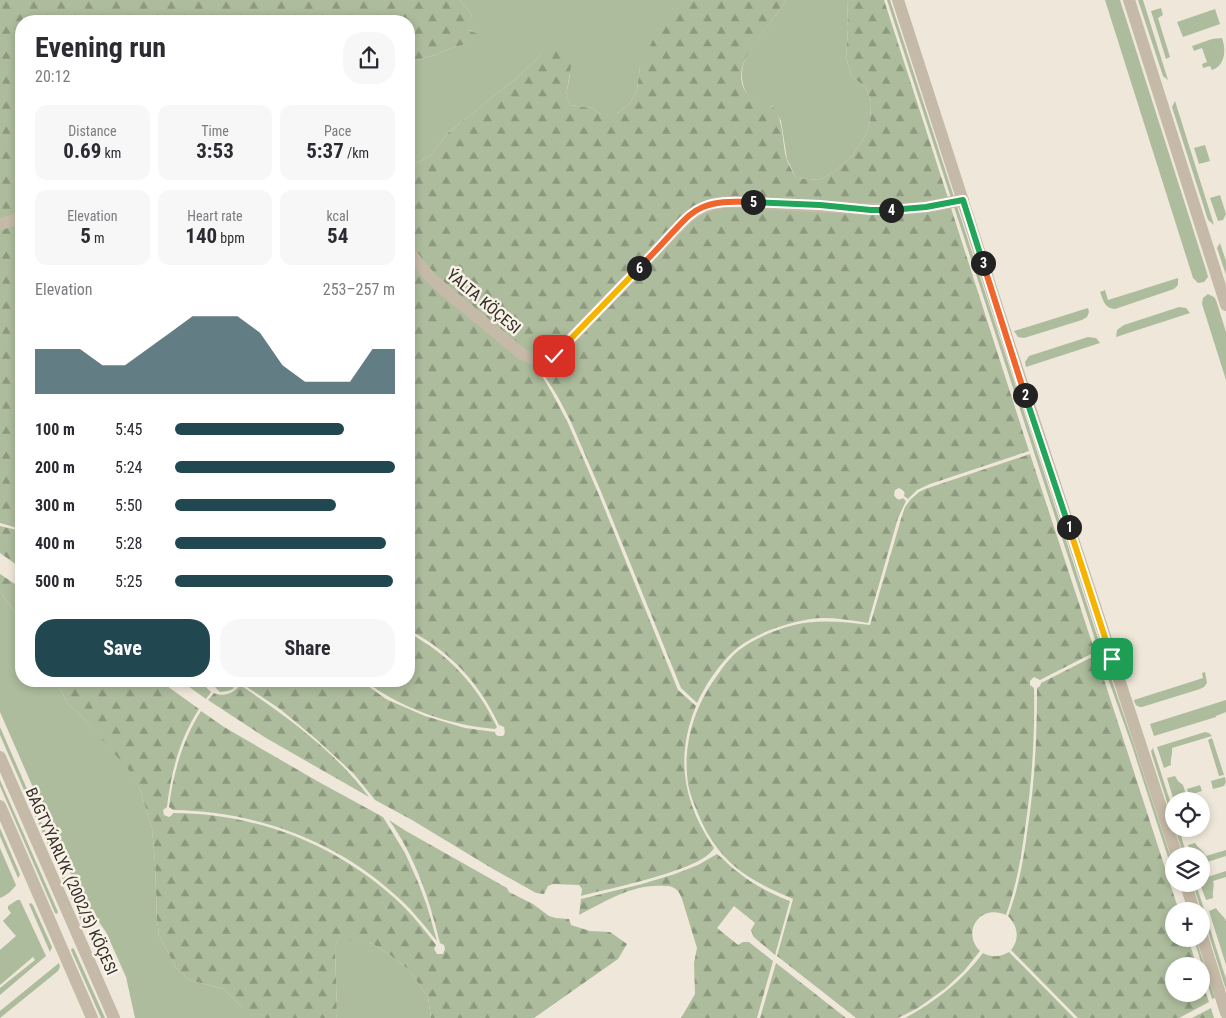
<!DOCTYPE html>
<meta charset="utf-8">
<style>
body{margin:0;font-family:"Roboto Condensed",sans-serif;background:#f7f7f7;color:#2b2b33;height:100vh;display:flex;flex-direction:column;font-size:19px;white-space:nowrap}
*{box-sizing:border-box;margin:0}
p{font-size:16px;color:#7c7c81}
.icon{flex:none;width:28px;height:28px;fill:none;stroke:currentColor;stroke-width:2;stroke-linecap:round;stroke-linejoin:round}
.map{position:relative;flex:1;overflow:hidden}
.side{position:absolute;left:15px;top:15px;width:400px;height:672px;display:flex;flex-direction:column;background:#fff;border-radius:20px;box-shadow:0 2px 8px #0003}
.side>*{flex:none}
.buttons{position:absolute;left:1165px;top:792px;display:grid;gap:10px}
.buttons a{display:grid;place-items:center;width:45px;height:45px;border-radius:50%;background:#fff;box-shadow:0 2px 8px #0003;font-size:25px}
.pin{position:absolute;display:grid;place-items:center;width:42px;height:42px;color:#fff;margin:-21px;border-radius:10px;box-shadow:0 2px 8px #0006}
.km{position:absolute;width:25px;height:25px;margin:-12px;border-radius:50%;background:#222;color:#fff;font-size:14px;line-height:25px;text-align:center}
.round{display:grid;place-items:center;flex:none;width:52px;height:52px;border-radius:20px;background:#f7f7f7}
.summary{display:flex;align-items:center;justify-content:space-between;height:85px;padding:0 20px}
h1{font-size:28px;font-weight:700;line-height:38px}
.figures{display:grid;grid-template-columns:repeat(3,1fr);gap:8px;height:85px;padding:5px 20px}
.figures div{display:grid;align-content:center;border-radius:12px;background:#f7f7f7;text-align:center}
.figures b{font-size:21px;font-weight:700}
.figures small{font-size:14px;font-weight:400}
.figures p{font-size:14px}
.chart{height:140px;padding:10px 20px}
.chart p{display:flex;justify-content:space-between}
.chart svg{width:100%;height:90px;margin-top:5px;fill:#214750;opacity:.7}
.action{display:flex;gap:10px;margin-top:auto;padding:10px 20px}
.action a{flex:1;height:58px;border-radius:20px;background:#214750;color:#fff;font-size:20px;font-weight:700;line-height:58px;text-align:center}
.action a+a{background:#f7f7f7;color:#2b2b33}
ul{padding:0 20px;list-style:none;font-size:16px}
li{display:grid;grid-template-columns:80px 60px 1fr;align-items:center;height:38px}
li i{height:12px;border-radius:6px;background:#214750}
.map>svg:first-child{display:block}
</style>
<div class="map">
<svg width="1226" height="1018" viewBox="0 0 1226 1018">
<defs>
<pattern id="forest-firs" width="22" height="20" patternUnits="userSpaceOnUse" patternTransform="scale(1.25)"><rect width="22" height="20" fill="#adbc9c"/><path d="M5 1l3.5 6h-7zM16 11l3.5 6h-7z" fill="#8d997f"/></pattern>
</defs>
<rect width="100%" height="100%" fill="#efe8da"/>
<g fill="#adbc9c">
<polygon points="460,0 693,0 640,67 637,90 630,103 617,114 602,114 591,108 570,105 566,96 570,74 541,55 515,80 497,93 448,133 430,156 417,163 409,160 409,62 435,55 454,47 478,40 472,31 465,29 472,15"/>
<path d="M786,0H847L848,28L846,58L852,77L866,87L871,102L870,121L865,136L853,155L838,169L820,180L796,178L787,159L781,121L772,106C766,104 758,103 754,100C748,96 744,90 743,84C735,52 772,26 786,0Z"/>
<polygon points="887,0 890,0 954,197 951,198"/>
<polygon points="1105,0 1120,0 1207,273 1208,277 1204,282 1198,283 1193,278"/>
<polygon points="1138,0 1143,0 1168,80 1163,76"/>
<polygon points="1161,8 1163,15 1158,18 1170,57 1166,59 1151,11"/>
<polygon points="1215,9 1220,24 1183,37 1177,22"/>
<path d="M1222,38C1226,49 1226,65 1212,70L1210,66L1203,68L1202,64L1207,62L1202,48L1194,51L1192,46L1212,39Z"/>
<polygon points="1175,101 1214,225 1208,220 1172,107"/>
<polygon points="1205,145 1210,161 1199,164 1194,148"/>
<polygon points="1220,195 1226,214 1223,220 1218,221 1210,198"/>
<polygon points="957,206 1108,669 1134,745 1174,867 1174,876 1132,746 1105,670 954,207"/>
<polygon points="1220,243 1226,261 1226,275 1217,248"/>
<path d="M1178,278V285L1174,289L1115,309C1105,309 1103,300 1100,292L1105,290L1108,300Z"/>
<polygon points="1208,294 1214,297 1216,300 1226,332 1226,380 1202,304 1203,298"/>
<polygon points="1179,307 1186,308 1190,313 1116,337 1117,330 1124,325"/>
<polygon points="1088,308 1089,312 1087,317 1082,320 1024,338 1018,337 1014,331"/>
<polygon points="1088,337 1096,338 1100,343 1026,367 1025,362 1029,356"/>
<polygon points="0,591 21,622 21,681 56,681 68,704 80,715 129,769 140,790 152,828 155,862 157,919 159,935 176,968 189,980 224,989 243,1008 243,1018 135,1018 126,977 106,932 80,895 0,712"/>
<path d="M1205,672L1207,683L1204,687L1200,689L1142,707C1137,707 1135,705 1134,700L1203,678L1202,673Z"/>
<polygon points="206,681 234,681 233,689 228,691 220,692 215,687 209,686"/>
<polygon points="1226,700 1226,712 1216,716 1216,717 1154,736 1150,724"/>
<polygon points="0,727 88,929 87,930 81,921 0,735"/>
<path d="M1205,732L1209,733L1212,736L1172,748C1173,754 1170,759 1171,765L1164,768L1157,747Z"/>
<polygon points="1212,738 1224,775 1219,776 1208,740"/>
<polygon points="1153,748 1174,813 1174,824 1152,755 1151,751"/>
<polygon points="1175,776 1178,781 1183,785 1188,801 1174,801 1167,778"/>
<polygon points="1225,777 1226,782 1224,786 1213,789 1211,781"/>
<polygon points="0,780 58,912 57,914 55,913 0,786"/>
<polygon points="1200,785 1202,791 1189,795 1187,789"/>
<polygon points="0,828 19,872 20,875 18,878 0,836"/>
<polygon points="1175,829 1179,829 1187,856 1184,856"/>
<path d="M1195,843C1198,848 1204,851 1206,856L1226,850V856L1201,864V856H1192L1188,845Z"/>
<path d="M0,848L16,885C13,890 6,896 0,898Z"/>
<path d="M1226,871V877L1213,881C1215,886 1212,891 1213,898L1206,900L1200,884L1201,879Z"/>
<polygon points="1193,884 1196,884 1226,979 1226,990"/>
<polygon points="17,900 20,900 46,956 0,995 0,988 35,960 33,957 0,985 0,950 16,936 3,921 11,913 8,909 8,906"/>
<polygon points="31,903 33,905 52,947 50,952 29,904"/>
<path d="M1216,908C1219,913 1224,916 1226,921V965L1209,911Z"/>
<polygon points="339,937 373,944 390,955 409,970 428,997 431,1018 336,1018 337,1014 335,947"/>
<polygon points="1194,939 1196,939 1215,998 1212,999"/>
<polygon points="72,948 74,949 105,1018 101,1018 71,950"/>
<polygon points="59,963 60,967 58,971 0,1018 0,1011"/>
</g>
<g fill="url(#forest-firs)">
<polygon points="0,0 460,0 472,15 466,29 480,35 478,41 454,47 435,55 409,62 409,21 21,21 21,215 0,221"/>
<path d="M693,0H786C773,25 730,58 744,89C746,93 751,97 754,100C787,100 780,139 787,160C789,166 793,172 796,178L820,180L838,169L853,155L865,136L870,121L871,102L866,87L852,77L846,58L848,28L847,0H884L948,198L911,204L710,201L554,352L533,357L445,286L409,248V160L417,163L430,156L448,133L497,93L515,80L541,55L552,46L565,44L572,60L566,96L570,105L591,108L602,114H617L630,103L637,90L640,67L661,23L687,7Z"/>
<path d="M712,208H951L1029,451L930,484L917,490L908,499L904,496C906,492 903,490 899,488L895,490L894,495C896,499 899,501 903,498L906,501L898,518L868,623C852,620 837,618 821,618C796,619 754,633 735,650C719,664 706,684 697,703L681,688L602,494L571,422L558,397L537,364L689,223Z"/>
<polygon points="21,222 21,529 0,523 0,227"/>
<path d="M409,256L534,363L551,391L568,423L599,495L678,690L696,706C675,758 683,802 714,848C704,870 606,889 581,896L582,889L579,885L553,884L548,886L544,894L536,893L493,869L412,820L375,800L354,774L316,739L280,709L241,683L242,681H361L386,699L425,716L465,728L495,732L496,735L499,736H503L505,733L504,727L499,725C479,683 451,652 409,630Z"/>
<path d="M1030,454L1095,652L1040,680L1034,677L1030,681V685L1034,688C1035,736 1032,782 1025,829C1021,859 1016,887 1006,915C980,903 961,932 980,951L964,971L946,988L918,1008L898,1018H856L777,956L793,899C765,887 737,874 718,849C710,839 704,828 699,816C695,806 690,795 688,784C682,744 695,704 719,673C725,664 733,654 742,648C755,638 778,629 794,625C820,619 844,622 870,625L901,519L905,507L911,499L919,492L925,489Z"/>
<polygon points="0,526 21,531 21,568 0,553"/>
<polygon points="0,574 21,588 21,622 0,591"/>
<path d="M409,633C449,655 477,685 497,727L495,729C449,725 402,709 365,681H409Z"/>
<path d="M1096,655L1179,911H1174V939H1188L1197,966H1174V994H1201V978L1209,1002L1179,1018H1078L1011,950C1020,939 1018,926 1008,916C1019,887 1024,857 1028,826C1035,780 1037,734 1037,688L1040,686L1041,683Z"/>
<path d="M56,681H160L199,709C180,738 171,772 167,807L163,810L164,815L169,817L172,815L173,813C259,813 343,847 404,907C416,919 426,932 436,945L434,949L437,954H443L445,949L444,945L440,943C430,901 415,856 389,820L406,831L507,888L509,892L533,904L549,916L556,918L569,919L571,925L590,931L610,932L627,944L618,959L534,1018H431L428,997L409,970L390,955L373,944L339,938L335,947L337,1014L336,1018H243V1008L224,989L189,980L176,968L159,935L157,920L155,862L152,828L140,790L128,769L80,715L68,704Z"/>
<polygon points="181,681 202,681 204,685 211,692 206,699"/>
<path d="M240,685C285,715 337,753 369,797L266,738L208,700L214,693C224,697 233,694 240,685Z"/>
<path d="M201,711L224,727L317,781L383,817L405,853L418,882L427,906L437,941C423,924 410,907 393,893C333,839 253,811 173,810L169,807C173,773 183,739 201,711Z"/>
<path d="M717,854C724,859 730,867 738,872C754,885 771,894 790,901L775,955L756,939L753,936L751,930L755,923L734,906L717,928L738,945L743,942H749L773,961L757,1018H681L695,994L694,963L697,948L682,899C680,894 678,889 672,887C671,886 666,886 665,886C634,883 606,901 579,915L581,899L642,884L675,874L698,865Z"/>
<path d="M1009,952L1074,1018H905C935,1002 962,981 983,953C992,958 1000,957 1009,952Z"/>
<polygon points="776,963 846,1018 760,1018"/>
<polygon points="1211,1008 1214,1018 1192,1018"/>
</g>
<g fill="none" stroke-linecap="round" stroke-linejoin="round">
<g stroke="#c5b9a7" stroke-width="12">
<polyline points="898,0 1012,353 1177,856"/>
<polyline points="1129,0 1226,305"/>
<polyline points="0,224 21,218"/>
<path d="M409,252L429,276L442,288L522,354C534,360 545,363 556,354L687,218C701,206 716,202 734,202L889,210L926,207L963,200"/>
<polyline points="0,757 114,1018"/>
<polyline points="0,806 92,1018"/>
<polyline points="1186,884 1194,911"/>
<polyline points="1201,933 1226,1013"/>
</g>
</g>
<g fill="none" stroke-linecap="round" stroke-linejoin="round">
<g stroke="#fff" stroke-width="10">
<polyline id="split-1" points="1069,527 1112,659"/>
</g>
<g stroke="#fff" stroke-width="10">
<polyline id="split-2" points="1025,395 1069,527"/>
</g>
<g stroke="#fff" stroke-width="10">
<polyline id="split-3" points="983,263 1025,395"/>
</g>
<g stroke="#fff" stroke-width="10">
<polyline id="split-4" points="891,210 926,207 963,200 983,263"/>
</g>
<g stroke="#fff" stroke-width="10">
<polyline id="split-5" points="753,202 820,205 871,210 891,210"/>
</g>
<g stroke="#fff" stroke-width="10">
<path id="split-6" d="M639,268C650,257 661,245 671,234C681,224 690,212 703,207C719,200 736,202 753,202"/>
</g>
<g stroke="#fff" stroke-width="10">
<polyline id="split-7" points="554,356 639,268"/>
</g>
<use href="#split-1" stroke="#f5b400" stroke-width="6"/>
<use href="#split-2" stroke="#22a559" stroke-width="6"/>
<use href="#split-3" stroke="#f0652b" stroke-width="6"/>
<use href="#split-4" stroke="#22a559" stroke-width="6"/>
<use href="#split-5" stroke="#22a559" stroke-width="6"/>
<use href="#split-6" stroke="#f0652b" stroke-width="6"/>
<use href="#split-7" stroke="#f5b400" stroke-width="6"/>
</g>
<g text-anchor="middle" stroke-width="5" stroke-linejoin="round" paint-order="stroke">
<g font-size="16" fill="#332c27" stroke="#f7f1e6">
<text transform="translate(484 301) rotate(40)" y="6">ÝALTA KÖÇESI</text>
<text transform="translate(72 881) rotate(66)" y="6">BAGTYÝARLYK (2002/5) KÖÇESI</text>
</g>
</g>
</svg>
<div class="buttons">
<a><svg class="icon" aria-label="locate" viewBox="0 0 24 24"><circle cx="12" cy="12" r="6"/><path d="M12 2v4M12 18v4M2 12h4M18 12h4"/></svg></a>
<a><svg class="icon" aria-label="layers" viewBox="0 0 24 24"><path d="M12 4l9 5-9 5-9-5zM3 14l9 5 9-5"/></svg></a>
<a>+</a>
<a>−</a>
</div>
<div class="pin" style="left:1112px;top:659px;background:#1e9e55"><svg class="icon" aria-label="arrive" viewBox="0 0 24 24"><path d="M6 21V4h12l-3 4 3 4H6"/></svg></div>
<div class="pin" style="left:554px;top:356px;background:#d93025"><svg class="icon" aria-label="check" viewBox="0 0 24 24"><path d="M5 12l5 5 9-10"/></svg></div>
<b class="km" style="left:1069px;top:527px">1</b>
<b class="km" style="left:1025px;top:395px">2</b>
<b class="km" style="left:983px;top:263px">3</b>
<b class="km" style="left:891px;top:210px">4</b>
<b class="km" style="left:753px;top:202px">5</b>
<b class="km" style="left:639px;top:268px">6</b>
<section class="side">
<div class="summary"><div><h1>Evening run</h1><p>20:12</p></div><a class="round"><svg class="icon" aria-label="share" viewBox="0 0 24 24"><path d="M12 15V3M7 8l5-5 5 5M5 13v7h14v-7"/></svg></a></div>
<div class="figures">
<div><p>Distance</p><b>0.69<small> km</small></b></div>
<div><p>Time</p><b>3:53</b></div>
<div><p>Pace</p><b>5:37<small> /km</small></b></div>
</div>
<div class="figures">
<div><p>Elevation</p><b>5<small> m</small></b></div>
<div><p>Heart rate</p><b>140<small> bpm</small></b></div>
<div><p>kcal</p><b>54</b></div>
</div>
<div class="chart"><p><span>Elevation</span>253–257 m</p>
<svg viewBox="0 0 160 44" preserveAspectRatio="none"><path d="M0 44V22L10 22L20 22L30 30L40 30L50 22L60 14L70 6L80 6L90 6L100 14L110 30L120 38L130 38L140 38L150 22L160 22V44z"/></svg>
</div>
<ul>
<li><b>100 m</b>5:45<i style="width:77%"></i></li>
<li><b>200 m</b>5:24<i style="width:100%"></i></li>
<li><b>300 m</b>5:50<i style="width:73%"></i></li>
<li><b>400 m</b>5:28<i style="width:96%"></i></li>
<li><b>500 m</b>5:25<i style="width:99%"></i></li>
</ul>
<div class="action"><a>Save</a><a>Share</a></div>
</section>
</div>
